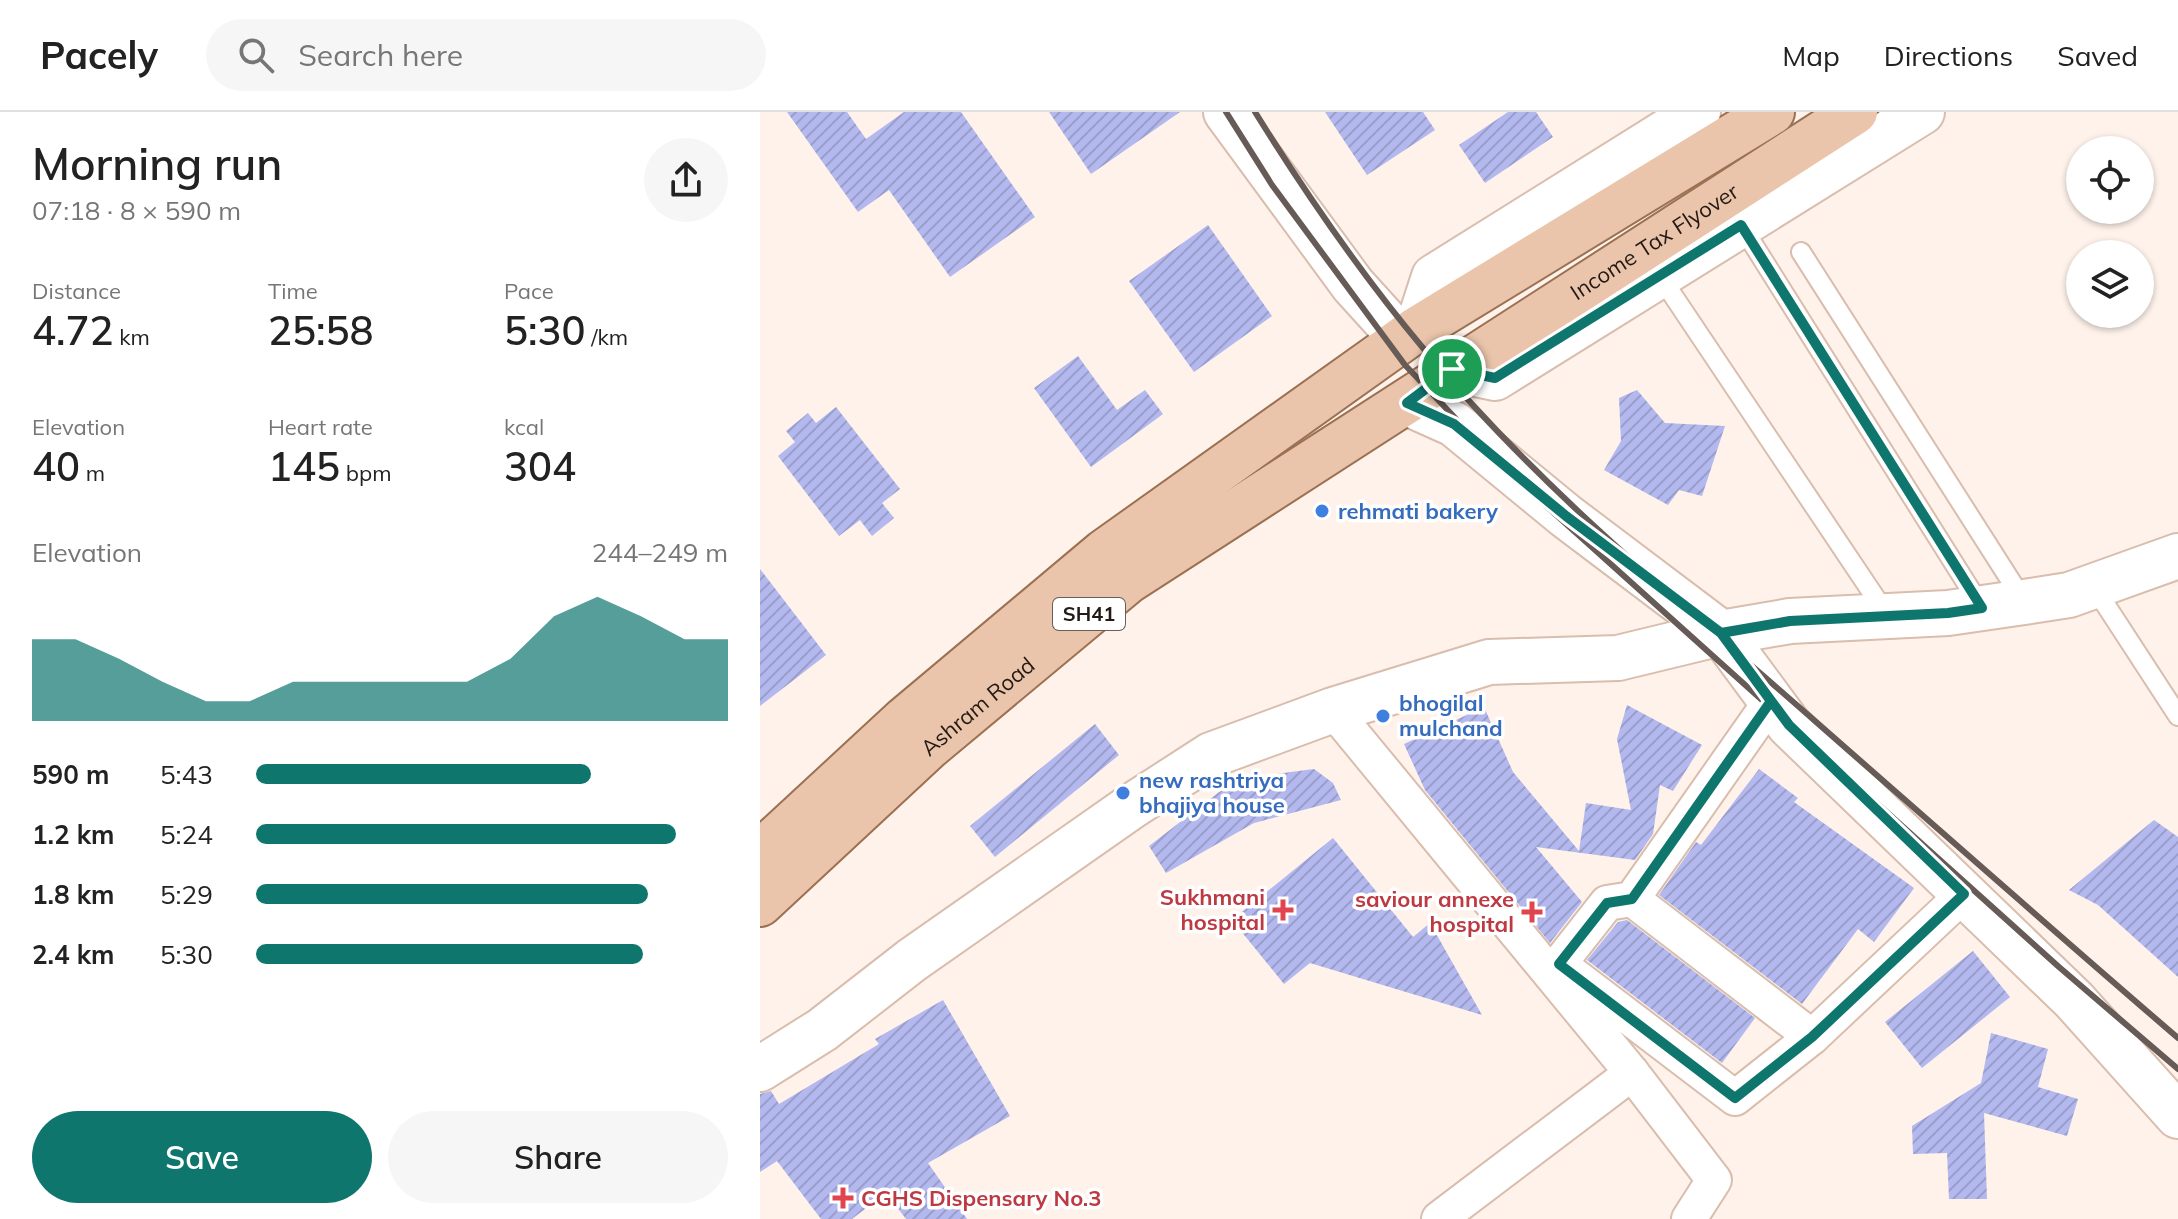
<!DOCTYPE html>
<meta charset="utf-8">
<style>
body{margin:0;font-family:Mulish,sans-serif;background:#f6f6f6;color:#222;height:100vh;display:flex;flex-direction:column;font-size:30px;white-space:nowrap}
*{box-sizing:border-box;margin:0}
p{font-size:26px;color:#767676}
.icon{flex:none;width:44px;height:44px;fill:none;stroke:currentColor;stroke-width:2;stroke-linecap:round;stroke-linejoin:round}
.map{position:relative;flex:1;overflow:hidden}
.details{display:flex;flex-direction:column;background:#fff;width:760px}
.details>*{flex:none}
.controls{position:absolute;left:1306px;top:24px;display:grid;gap:16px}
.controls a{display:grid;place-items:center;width:88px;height:88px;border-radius:50%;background:#fff;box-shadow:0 2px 6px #0004;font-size:40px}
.pin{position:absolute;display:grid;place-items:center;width:68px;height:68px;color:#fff;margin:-34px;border:4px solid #fff;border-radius:50%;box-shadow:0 2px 8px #0007}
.round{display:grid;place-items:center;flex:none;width:84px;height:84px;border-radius:42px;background:#f6f6f6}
.headline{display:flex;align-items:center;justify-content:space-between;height:136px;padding:0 32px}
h1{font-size:44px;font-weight:600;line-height:60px}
.stats{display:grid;grid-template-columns:repeat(3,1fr);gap:12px;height:136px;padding:8px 32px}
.stats div{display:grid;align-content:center}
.stats b{font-size:40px;font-weight:600}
.stats small{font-size:22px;font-weight:400}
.stats p{font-size:22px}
.chart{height:224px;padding:16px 32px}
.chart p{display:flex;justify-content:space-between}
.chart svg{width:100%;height:144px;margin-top:8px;fill:#0f766e;opacity:.7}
.primary-button{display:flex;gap:16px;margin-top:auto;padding:16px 32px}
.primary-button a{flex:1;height:92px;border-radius:48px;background:#0f766e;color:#fff;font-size:32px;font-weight:600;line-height:92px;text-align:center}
.primary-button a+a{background:#f6f6f6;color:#222}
ul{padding:0 32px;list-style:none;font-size:26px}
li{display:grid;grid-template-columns:128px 96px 1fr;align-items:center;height:60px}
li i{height:20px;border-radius:10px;background:#0f766e}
header{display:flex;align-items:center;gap:48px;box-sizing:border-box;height:112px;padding:0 40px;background:#fff;border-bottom:2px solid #e0e0e0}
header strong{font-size:38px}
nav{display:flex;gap:44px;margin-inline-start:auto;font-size:28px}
.search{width:560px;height:72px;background:#f6f6f6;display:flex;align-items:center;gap:20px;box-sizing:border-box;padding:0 28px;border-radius:44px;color:#767676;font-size:30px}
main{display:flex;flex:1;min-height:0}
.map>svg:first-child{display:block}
</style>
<header>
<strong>Pacely</strong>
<div class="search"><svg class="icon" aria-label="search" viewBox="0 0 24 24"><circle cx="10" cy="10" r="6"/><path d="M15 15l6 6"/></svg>Search here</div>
<nav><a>Map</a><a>Directions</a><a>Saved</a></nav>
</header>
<main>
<section class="details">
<div class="headline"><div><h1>Morning run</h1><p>07:18 · 8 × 590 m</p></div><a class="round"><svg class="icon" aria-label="share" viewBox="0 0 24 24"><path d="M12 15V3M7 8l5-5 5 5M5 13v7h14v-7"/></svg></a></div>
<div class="stats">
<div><p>Distance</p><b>4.72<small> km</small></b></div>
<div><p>Time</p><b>25:58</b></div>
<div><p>Pace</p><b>5:30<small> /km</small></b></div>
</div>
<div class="stats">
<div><p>Elevation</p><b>40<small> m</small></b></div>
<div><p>Heart rate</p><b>145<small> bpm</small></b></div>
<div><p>kcal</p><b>304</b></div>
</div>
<div class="chart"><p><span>Elevation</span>244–249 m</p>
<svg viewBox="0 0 160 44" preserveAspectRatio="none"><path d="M0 44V19L10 19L20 25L30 32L40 38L50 38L60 32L70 32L80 32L90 32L100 32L110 25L120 12L130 6L140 12L150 19L160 19V44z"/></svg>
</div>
<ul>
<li><b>590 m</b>5:43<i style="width:71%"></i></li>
<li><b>1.2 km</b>5:24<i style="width:89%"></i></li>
<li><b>1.8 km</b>5:29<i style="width:83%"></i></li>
<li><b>2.4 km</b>5:30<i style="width:82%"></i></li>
</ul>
<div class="primary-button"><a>Save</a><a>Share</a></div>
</section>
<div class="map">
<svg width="1418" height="1107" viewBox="0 0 1418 1107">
<defs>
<pattern id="building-hatch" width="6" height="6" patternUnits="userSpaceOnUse" patternTransform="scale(2)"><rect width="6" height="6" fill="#b3b8ee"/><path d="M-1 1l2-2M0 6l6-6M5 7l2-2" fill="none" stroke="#9a9ecb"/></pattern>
</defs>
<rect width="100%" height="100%" fill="#fef2eb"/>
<g fill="url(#building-hatch)">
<polygon points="27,0 87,0 106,27 144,0 201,0 275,105 190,165 129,78 98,100"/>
<polygon points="289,0 420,0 331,62"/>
<polygon points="565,0 663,0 675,18 607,63"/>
<polygon points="748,0 776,0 793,25 725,71 699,33"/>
<polygon points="448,113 512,204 434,260 369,169"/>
<polygon points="318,244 357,298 385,278 403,302 331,355 274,276"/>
<polygon points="877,278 905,311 965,314 942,384 919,378 908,393 844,358 861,329 859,286"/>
<polygon points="76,295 140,377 122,391 134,406 112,424 100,408 79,424 18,344 35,330 26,319 48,301 56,311"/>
<polygon points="0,457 66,543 0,594"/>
<polygon points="867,593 942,633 913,679 900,673 893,722 875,748 776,735 822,790 790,831 665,678 644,632 724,595 753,660 819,739 826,691 871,698 857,627"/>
<polygon points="335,612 359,643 235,745 210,714"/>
<polygon points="554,657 573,671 581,688 494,711 406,761 389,734 476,667"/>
<polygon points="999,657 1038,686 1034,690 1154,776 1114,830 1098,817 1042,892 899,783 936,730 941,733"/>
<polygon points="1394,708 1418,725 1418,865 1338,793 1309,778"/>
<polygon points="573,726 653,825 670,811 722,903 550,851 524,872 472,808"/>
<polygon points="867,808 995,906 962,951 827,848 858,810"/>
<polygon points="1213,839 1250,885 1162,956 1125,910"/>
<polygon points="183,888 250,1004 168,1051 207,1107 146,1107 126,1081 92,1107 61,1107 17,1049 0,1060 0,982 11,979 19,992 119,932 115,927"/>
<polygon points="1231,921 1288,937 1278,975 1318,987 1307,1024 1224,1001 1227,1087 1189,1087 1187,1041 1153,1042 1152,1014 1221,971"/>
</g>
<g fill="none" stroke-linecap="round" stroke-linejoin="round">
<g stroke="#d9bdad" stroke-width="22">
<g id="service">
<polyline points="981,113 1222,496"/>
<polyline points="1041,140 1263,488"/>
<polyline points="900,164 1125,500"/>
<polyline points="1334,475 1418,604"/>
</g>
</g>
<g stroke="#d9bdad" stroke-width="38">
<g id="minor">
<polyline points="1011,589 872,787 847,791 799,852 975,986 1052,925 1204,782"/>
<polyline points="573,598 872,961 679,1107"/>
<polyline points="872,787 1052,925"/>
<polyline points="872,961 954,1068 929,1107"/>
</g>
</g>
<g stroke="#d9bdad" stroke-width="48">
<g id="secondary">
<polyline points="466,0 593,173 642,227"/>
<polyline points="657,217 674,165 938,0"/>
<polyline points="692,257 735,266 1162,0"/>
<polyline points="647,291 694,312 806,404 961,521 1029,613 1314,888 1418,1004"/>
<polyline points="0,957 62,918 152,848 372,694 451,643 573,598 729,550 858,546 961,521 1030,509 1188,501 1264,490 1309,483 1418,444"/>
</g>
</g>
<g stroke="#9c7052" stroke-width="48">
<g id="primary">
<polyline points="0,741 145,607 344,440 657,217 1012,0"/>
<path id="s1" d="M0,792L170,634L368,469L1095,0"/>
</g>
</g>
<use href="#service" stroke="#fff" stroke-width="18"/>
<use href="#minor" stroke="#fff" stroke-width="34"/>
<use href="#secondary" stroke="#fff" stroke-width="44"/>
<use href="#primary" stroke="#eac5ab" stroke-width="44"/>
<g stroke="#665b56" stroke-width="6">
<polyline points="466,0 512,73 645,253 735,348 1299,855 1418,957"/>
<path d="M495,0C546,82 601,162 663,236C778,375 921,491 1055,609C1176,715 1296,821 1418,926"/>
</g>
</g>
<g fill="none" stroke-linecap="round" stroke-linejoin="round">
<g stroke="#fff" stroke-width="16">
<polyline id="route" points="692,257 647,291 694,312 806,404 961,521 1011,589 872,787 847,791 799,852 975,986 1052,925 1204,782 1029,613 961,521 1030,509 1188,501 1222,496 981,113 735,266 692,257"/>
</g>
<use href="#route" stroke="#0f766e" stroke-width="10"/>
</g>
<g fill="#3f7fe0" stroke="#fff" stroke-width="3">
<circle cx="562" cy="399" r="8"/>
<circle cx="623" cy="604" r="8"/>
<circle cx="363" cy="681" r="8"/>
</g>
<g fill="#e0444e" stroke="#fff" stroke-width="3">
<path d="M519 786h8v8h8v8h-8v8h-8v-8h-8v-8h8z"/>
<path d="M768 788h8v8h8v8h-8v8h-8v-8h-8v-8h8z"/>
<path d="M79 1074h8v8h8v8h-8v8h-8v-8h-8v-8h8z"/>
</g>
<g text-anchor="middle" stroke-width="7" stroke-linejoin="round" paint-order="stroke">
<rect fill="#fff" stroke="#665f5b" stroke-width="2" x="293" y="486" width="72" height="32" rx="6"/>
<g font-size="20" font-weight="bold" fill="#241a15">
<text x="329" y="509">SH41</text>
</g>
<g font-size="22" fill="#241a15" stroke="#fff">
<text dy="8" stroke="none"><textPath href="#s1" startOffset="1116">Income Tax Flyover</textPath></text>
<text dy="8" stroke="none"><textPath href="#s1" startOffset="294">Ashram Road</textPath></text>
</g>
<g font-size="22" font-weight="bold" fill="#366cbe" stroke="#fff" text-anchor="start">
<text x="578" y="407">rehmati bakery</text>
<text x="639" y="599">bhogilal<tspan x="639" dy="25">mulchand</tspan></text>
<text x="379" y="676">new rashtriya<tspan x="379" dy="25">bhajiya house</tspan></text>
</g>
<g font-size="22" font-weight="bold" fill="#be3a42" stroke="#fff" text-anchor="end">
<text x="505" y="793">Sukhmani<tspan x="505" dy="25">hospital</tspan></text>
<text x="754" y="795">saviour annexe<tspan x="754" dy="25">hospital</tspan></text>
<text x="101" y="1094" text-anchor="start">CGHS Dispensary No.3</text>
</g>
</g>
</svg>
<div class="controls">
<a><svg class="icon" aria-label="locate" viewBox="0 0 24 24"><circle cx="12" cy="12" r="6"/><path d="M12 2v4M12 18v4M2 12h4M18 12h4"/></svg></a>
<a><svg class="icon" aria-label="layers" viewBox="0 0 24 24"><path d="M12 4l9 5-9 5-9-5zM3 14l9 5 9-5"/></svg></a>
</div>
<div class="pin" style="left:692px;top:257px;background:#1e9e55"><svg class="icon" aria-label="arrive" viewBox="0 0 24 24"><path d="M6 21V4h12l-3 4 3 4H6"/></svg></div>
</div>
</main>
